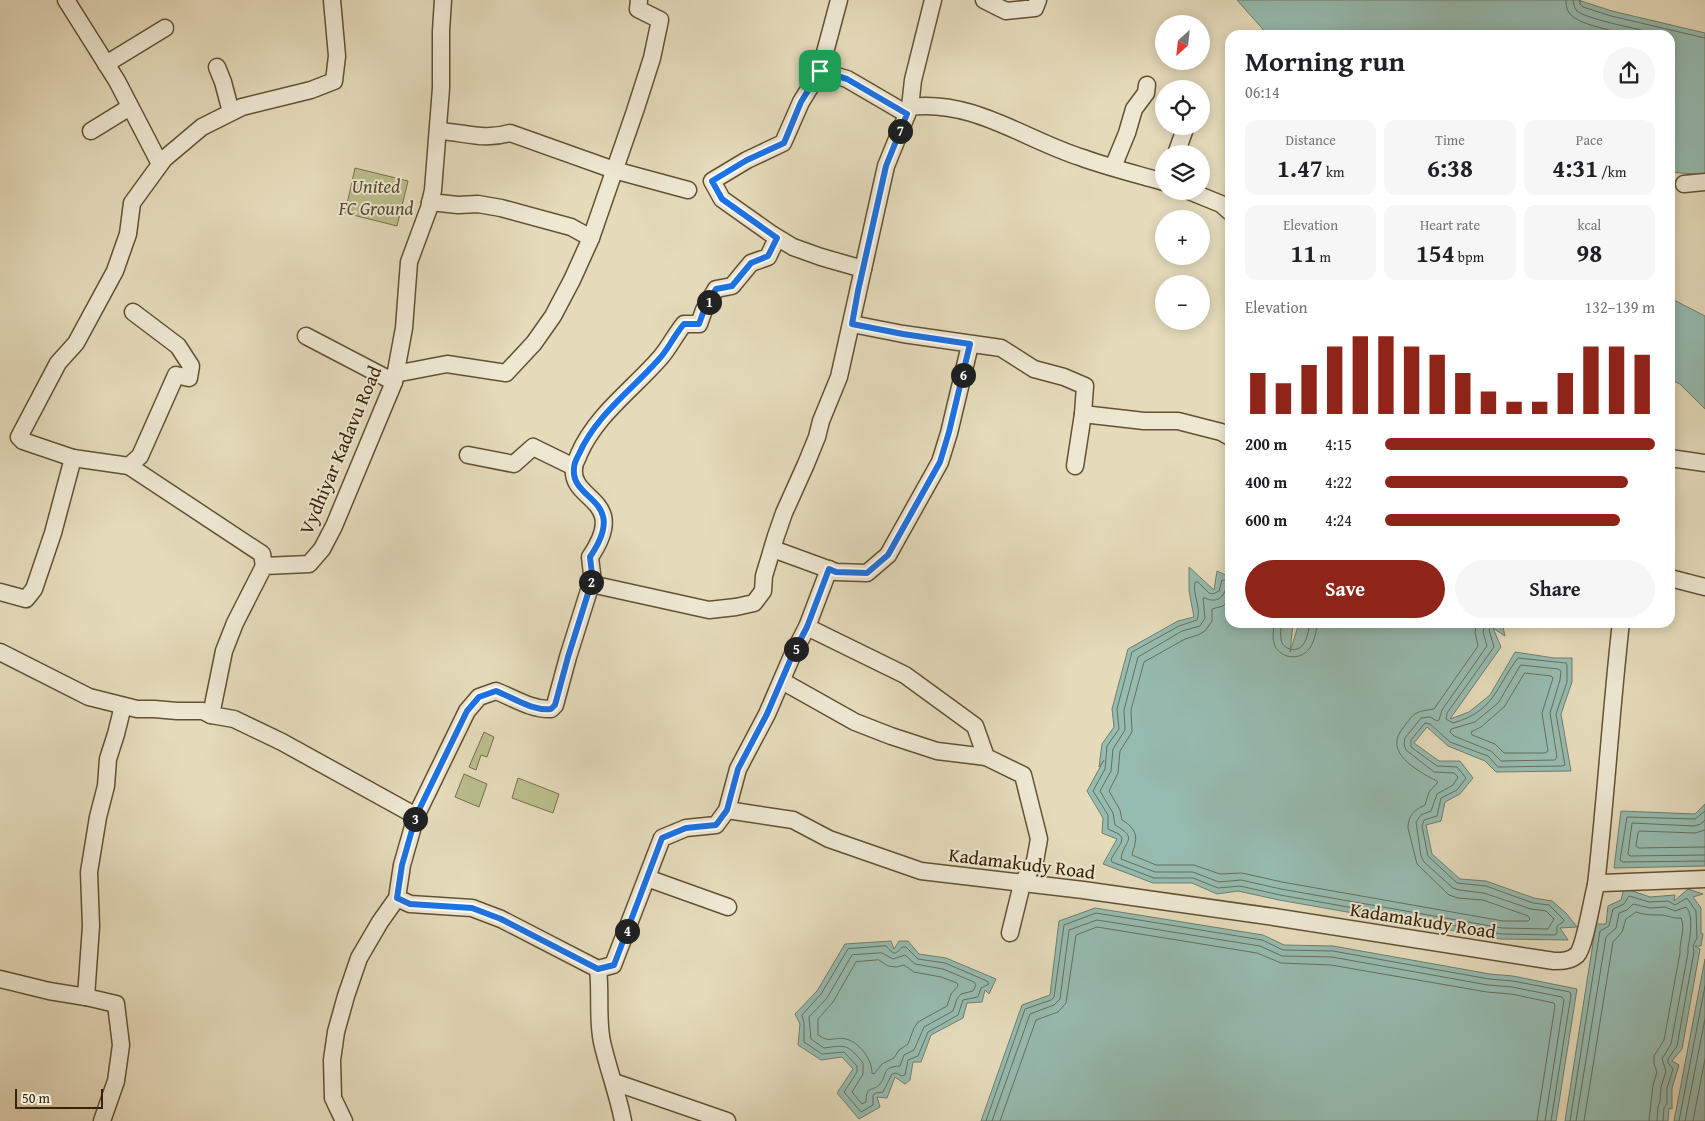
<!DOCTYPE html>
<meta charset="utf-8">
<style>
body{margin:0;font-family:"Gentium Book Plus",serif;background:#f6f6f6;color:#202124;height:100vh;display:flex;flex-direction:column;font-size:19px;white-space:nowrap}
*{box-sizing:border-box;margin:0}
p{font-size:16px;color:#757577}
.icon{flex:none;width:28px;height:28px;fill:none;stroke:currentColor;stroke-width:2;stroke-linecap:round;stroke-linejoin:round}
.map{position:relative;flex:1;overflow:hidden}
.details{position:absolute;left:1225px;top:30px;width:450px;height:598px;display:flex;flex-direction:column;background:#fff;border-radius:15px;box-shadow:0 2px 12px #0003}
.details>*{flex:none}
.needle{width:32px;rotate:207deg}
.fabs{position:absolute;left:1155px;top:15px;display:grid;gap:10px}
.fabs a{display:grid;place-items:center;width:55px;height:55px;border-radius:50%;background:#fff;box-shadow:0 2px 12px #0003;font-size:25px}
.scale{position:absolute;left:15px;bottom:12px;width:88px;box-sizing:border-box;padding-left:5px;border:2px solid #382306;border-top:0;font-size:14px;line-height:18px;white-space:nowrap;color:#382306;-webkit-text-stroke:4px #eee8d3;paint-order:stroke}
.pin{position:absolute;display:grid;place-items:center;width:42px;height:42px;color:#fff;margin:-21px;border-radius:10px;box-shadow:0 2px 8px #0006}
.km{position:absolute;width:25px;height:25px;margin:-12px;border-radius:50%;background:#222;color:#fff;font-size:14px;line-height:25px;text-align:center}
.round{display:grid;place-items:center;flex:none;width:52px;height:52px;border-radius:26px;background:#f6f6f6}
.headline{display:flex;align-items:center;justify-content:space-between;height:85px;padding:0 20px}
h1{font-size:28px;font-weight:800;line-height:38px}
.figures{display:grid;grid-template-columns:repeat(3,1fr);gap:8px;height:85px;padding:5px 20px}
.figures div{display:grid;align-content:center;border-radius:12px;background:#f6f6f6;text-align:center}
.figures b{font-size:25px;font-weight:800}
.figures small{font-size:14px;font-weight:400}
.figures p{font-size:14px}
.chart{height:140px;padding:10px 20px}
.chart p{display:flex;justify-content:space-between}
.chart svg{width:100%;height:90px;margin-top:5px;stroke:#8f2418;stroke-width:6}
.action{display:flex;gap:10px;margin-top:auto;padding:10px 20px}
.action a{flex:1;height:58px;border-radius:30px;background:#8f2418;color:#fff;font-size:20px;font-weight:800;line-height:58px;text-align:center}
.action a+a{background:#f6f6f6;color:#202124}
ul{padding:0 20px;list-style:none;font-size:16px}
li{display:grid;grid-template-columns:80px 60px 1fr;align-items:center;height:38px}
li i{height:12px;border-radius:6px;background:#8f2418}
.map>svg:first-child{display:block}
</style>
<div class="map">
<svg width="1705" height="1121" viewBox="0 0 1705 1121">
<rect width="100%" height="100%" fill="#e5dbbb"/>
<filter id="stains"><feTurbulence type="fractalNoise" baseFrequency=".004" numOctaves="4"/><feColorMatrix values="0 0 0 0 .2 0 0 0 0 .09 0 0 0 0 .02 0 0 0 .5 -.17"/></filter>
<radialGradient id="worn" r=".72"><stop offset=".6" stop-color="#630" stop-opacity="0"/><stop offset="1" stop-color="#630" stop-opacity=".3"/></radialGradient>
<g fill="#babe8d" stroke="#79704a">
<polygon points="355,168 408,181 397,226 345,213"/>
<polygon points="484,732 494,737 487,757 481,755 476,770 469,767"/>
<polygon points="464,774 487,784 479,807 455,797"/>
<polygon points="518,778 559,794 553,813 512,798"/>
</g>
<g fill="#96bbb0" stroke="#707e6c">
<polygon points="1237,0 1578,0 1612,11 1705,33 1705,175 1670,172 1670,35 1268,35"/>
<polygon points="1670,298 1705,316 1705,409 1680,384 1670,379"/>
<polygon points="1189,567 1214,590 1217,571 1230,577 1230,622 1293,623 1290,652 1299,623 1502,623 1505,636 1493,628 1501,647 1450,719 1469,712 1490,695 1515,652 1554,658 1572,658 1572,682 1561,714 1571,771 1496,772 1485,761 1448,746 1427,727 1414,743 1439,761 1460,761 1473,778 1460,794 1445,802 1441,821 1426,825 1432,854 1460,879 1486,881 1534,898 1552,901 1566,913 1577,927 1560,928 1568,940 1501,939 1279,900 1238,891 1217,894 1192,883 1153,883 1103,864 1117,839 1102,833 1103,818 1087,791 1104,760 1099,767 1102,744 1114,727 1112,709 1128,649 1178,621 1194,617 1189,591"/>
<polygon points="1705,804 1705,866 1614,868 1621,811 1695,814"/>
<polygon points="1624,888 1650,897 1675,895 1674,901 1688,889 1703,894 1693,897 1701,908 1701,933 1703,934 1701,946 1695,946 1700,949 1682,1049 1672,1061 1679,1065 1672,1088 1672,1109 1669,1108 1668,1121 1565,1121 1596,924 1606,924 1608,906 1621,900"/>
<polygon points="1095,908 1263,935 1284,945 1333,946 1490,974 1513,976 1577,989 1556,1121 981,1121 1022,1005 1050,995 1059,921"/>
<polygon points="891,941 894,949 899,941 908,941 919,954 946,958 996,979 989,994 985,990 982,1002 967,1003 963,1018 931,1035 921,1062 913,1062 910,1080 905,1084 895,1077 887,1098 877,1097 880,1107 859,1119 837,1093 853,1069 842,1057 821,1060 798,1045 800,1024 795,1014 817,991 845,944"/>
<polygon points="1705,959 1705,1121 1674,1121"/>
</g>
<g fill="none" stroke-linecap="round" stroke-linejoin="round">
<g stroke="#676f5b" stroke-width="1">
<path d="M1566,0C1566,6 1567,11 1571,15C1580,25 1618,32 1632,35"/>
<path d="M1573,0C1574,4 1574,8 1577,11C1588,20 1648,31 1664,35"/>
<polyline points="1580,0 1580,4 1583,7 1611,16 1705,38"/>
<path d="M1230,581L1222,580L1219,591L1213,594L1209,593L1198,582H1195C1192,594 1202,609 1197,620L1179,626L1132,652L1117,709L1119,729L1107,746L1105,769L1093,791L1108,815V829L1119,834L1122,838L1121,843L1111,859L1112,862L1154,878H1193L1218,888L1240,886L1280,895L1502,934L1555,935L1557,933V926L1563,922L1564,920L1549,905L1533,903L1486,886L1457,883L1428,856L1422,826L1424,820L1437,816L1441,798L1457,790L1466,778L1457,767L1437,766L1411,747V740L1425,723L1430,724L1450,742L1488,756L1498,767L1562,766L1565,765L1556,714L1567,682V665L1566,663L1518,658C1495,688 1495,711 1453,723L1446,719L1447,713L1494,647L1489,630L1491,626L1498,622"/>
<path d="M1230,588H1226C1223,599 1215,603 1205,598H1203L1205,618L1200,626L1182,631L1138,657L1124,710L1125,730L1113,749L1111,771L1100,791L1113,813L1115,825C1140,839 1123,841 1121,859L1155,872H1193L1219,882L1241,880L1281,889L1502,928L1548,929L1554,919L1546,911L1531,909L1484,893L1459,890L1453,888L1424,862L1421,856L1416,822L1421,815L1431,811L1437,794L1453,785L1458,777L1454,773L1434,772L1406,750L1404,744L1405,738L1421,718L1430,717L1437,721L1439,720L1442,710L1487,646L1483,632L1486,622"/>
<path d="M1230,599L1223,606L1212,609V621L1205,631L1198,635L1185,639L1144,662L1131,710L1132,732L1120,751L1118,773L1109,791L1120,810L1122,820C1131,825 1138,833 1135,843C1135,848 1132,851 1132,855L1156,865H1194L1220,874L1242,873L1282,882L1503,921H1528L1530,919L1528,916L1483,900L1458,898L1449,895L1417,864L1408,828C1408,816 1414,810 1425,805L1429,792L1438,782C1436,780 1432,779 1429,777C1410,766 1385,750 1403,728C1415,712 1414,712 1434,709L1478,646L1475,632L1477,622"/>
<path d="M1274,622C1274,629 1272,636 1274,643C1278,658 1299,662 1309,649C1314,643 1317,630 1317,622"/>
<path d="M1282,622C1281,628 1280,634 1281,639C1282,649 1295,653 1302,646C1307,641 1309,629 1310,622"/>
<polygon points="1521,665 1558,669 1561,671 1560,680 1550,713 1557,757 1555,760 1501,761 1491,751 1454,736 1450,732 1451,729 1475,722 1498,703"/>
<polygon points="1525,673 1551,676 1553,678 1542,713 1548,751 1545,753 1504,753 1495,744 1472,735 1471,732 1481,727 1504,707"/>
<polyline points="1705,811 1695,819 1627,817 1620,860 1623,862 1705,861"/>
<polyline points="1705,820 1701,824 1694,826 1632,823 1628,854 1630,856 1705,855"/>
<polyline points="1705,830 1695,833 1639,831 1638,833 1636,846 1639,848 1705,847"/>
<path d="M886,946C893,953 894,957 902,947H906L918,959L945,963L987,981L989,984L981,988L978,997L963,1000L958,1015L928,1032L918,1056L908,1060L905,1075L902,1076L896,1073L892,1074L883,1092L876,1093L873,1095V1105L861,1112L844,1092L857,1072V1066L844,1052L822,1054L804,1042V1023L802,1015L821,994L848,949Z"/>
<path d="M882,953L893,959L905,955L915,964L943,969L974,982L976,985L973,991L961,994L957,999L953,1011L924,1027L914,1050L904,1055L900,1066C881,1067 888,1074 880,1084C874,1092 866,1084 866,1102L862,1104L852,1092L863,1074V1063C848,1044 846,1045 824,1048L811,1039L809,1017L827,998L852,955Z"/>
<path d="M879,960L888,966L896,967L904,965L914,972L941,977L957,983L958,986L951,994L947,1006L918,1022L914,1028L908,1044L899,1050L894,1058L882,1064L874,1074L872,1073C872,1059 859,1042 846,1039C834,1036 831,1044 818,1035V1019L833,1002L856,962Z"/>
<polyline points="986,1121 1025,1009 1051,1000 1054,997 1064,925 1096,913 1262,940 1283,950 1333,951 1489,979 1513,981 1570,992 1571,995 1551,1121"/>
<polyline points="992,1121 1030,1014 1054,1005 1060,999 1069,930 1097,920 1260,946 1282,956 1332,957 1488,985 1512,987 1562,997 1564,1000 1545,1121"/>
<polyline points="1000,1121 1036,1020 1058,1012 1066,1003 1076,935 1097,927 1257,953 1281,963 1331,965 1487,992 1511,994 1554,1003 1555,1006 1537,1121"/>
<polyline points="1570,1121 1600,931 1609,926 1613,909 1624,904 1629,896 1649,902 1668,901 1675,905 1687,898 1696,911 1697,938 1693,946 1694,952 1677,1046 1668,1059 1668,1063 1673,1069 1667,1088 1667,1103 1664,1108 1663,1121"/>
<path d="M1576,1121L1606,937L1616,928L1619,913L1627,910L1633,904L1650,908L1665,907L1675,911L1686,907C1692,913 1691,927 1690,936C1690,942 1687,946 1688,953L1671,1044L1662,1059L1666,1071L1661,1087L1660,1101L1658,1107L1657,1121"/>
<path d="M1584,1121L1613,942L1622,932L1626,919L1636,912C1645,915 1651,915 1661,915C1667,915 1673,919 1681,918C1686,929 1679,941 1680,953L1664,1040L1654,1056V1064L1657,1072L1653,1085L1649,1121"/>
<polyline points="1679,1121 1705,986"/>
<polyline points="1685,1121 1705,1019"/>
<polyline points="1693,1121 1705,1059"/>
</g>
<g stroke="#635133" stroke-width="19">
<g id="minor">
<polyline points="66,0 117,81 160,164"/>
<polyline points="839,0 820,71 801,102 783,143 747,160 712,181 722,199 770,233 793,247 821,257 863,269"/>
<polyline points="984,0 1006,11 1035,8 1038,0"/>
<polyline points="106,64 165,28"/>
<polyline points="217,67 223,82 231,112"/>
<polyline points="820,71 847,79 907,114"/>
<polyline points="910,107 913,80 933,0"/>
<polyline points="91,131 130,107"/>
<path d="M438,131C464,132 483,141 510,133L614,170L688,190"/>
<polyline points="1176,154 1186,126"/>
<polyline points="1113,167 1127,133 1134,109 1146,93 1147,85"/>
<polyline points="1684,184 1705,182"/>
<polyline points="1189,191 1221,204 1230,212"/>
<polyline points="430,202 458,205 478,204 501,208 571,227 591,238"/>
<polyline points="852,324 903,334 1001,348 1034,369 1064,377 1085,386 1083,414 1144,421 1178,421 1221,432 1230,437"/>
<polyline points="306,336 394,382"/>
<polyline points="395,374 447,364 506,373 534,343 553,316 572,280 591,238 635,111 652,58 660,20 638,9 639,0"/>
<polyline points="468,455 514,464 533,447 574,467"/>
<polyline points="73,458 129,466 140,456 176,375 189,378 191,366 178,346 133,312"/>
<polyline points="1670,458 1705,463"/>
<polyline points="129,466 262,554 264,566"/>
<polyline points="1075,466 1083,414"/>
<polyline points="773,549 836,572 867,573 888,555 940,462 949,433 970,345"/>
<polyline points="1670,578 1705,587"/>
<path d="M591,584L592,574L590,557C630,498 570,502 574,468C574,463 578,458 579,454C596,415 633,389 660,358C669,348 675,335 684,324H699L704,310L716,289L732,286L751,263L768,257L777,238"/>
<polyline points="0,592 26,599 34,589 53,533 73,458 23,441 19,437 58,363 76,343 115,271 128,234 132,203 164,159 202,127 242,107 311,90 334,81 337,56 332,0"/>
<polyline points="807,627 905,675 975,726 986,757 1023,775 1039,839 1035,861 1022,884 1010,933"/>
<polyline points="0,652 89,697 137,709 154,709 177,711 203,711 211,715 234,719 282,742 416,816"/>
<polyline points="782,681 855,722 891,736 937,751 986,757"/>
<polyline points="211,715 224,651 235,623 264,566 309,564 322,549 334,526 394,382 404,328 409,262 429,208 433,190 441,88 441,31 443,0"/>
<path d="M727,810L793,820L829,839L921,871L1083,890L1274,917L1554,961C1562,961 1570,961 1577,955C1585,946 1592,899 1596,885L1602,883L1705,879"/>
<polyline points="647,878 728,907"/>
<path d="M1596,885C1606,797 1611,710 1621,622"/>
<polyline points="397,898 410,904 472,908 501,919 598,969 613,965 662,838 686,828 716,825 727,810 738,769 767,714 792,656 807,627 829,569"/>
<path d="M598,969C601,994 597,1018 602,1042C608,1069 618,1094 623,1121"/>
<polyline points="0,979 49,991 86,997 91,926 89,872 98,817 106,786 108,759 116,734 123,706"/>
<polyline points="86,997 116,1004 121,1045 116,1081 102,1121"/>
<polyline points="614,1082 727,1121"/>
<path d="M344,1121L333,1098L332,1060L336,1032L346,996L359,958L380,922L397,898L402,865L416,816L467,711L479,697L496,691C514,698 532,710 551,709L555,705L568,657L591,584L709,610L736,607L754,603L763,591L764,576L776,536L784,513L806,464L817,437L821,421L839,377L886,166L910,107C972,99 1024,139 1080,157C1107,167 1136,174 1164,182"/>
</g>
</g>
<use href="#minor" stroke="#eee8d3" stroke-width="16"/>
</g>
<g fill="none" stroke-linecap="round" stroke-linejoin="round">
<g stroke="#fff" stroke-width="10">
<path id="route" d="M820,71L847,79L907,114L886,166L858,291L852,324L903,334L970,344L949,432L940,462L888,555L867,573L836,572L829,569L807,627L792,656L767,714L738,769L727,810L716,825L686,828L662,838L614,965L598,969L501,919L472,908L410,904L397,898L402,865L416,816L467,711L479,697L496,691C514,698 532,711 551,709L555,705L568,657L591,584L592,574L590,557C630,498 570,502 574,468C574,463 577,458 579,454C596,415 633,389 660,358C669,348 675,334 684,324H699L704,310L716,289L732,286L751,263L768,256L777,238L722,199L712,181L747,160L784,143L801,102Z"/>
</g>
<use href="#route" stroke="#1a73e8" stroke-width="6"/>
</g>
<g text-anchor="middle" stroke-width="4" stroke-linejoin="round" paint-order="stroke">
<g font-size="19" font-style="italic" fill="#584a28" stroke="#eee8d3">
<text x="376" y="193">United<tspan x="376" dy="22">FC Ground</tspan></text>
</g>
<g font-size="19" fill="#382306" stroke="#eee8d3">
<text transform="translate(340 450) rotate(-67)" y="7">Vydhiyar Kadavu Road</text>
<text transform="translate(1022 863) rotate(7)" y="7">Kadamakudy Road</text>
<text transform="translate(1423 920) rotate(9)" y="7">Kadamakudy Road</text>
</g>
</g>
<rect width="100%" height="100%" filter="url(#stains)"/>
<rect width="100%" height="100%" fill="url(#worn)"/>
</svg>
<div class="fabs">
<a><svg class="needle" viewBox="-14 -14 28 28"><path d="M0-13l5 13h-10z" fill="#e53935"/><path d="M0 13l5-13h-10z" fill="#757577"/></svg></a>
<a><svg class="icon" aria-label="locate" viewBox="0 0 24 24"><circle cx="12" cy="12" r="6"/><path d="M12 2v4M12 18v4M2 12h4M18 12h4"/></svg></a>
<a><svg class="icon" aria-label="layers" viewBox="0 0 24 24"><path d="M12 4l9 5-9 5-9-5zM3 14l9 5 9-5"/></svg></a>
<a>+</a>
<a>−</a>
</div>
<div class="scale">50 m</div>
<div class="pin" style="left:820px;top:71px;background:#1e9e55"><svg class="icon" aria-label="arrive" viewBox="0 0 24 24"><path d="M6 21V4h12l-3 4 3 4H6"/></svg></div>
<b class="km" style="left:709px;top:302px">1</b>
<b class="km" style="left:591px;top:582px">2</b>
<b class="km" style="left:415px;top:819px">3</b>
<b class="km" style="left:627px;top:931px">4</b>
<b class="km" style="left:796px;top:649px">5</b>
<b class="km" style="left:963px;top:375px">6</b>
<b class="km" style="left:900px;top:131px">7</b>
<section class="details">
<div class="headline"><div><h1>Morning run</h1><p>06:14</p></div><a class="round"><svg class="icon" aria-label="share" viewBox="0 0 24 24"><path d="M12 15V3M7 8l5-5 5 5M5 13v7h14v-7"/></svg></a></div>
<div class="figures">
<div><p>Distance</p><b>1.47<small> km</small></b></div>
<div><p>Time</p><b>6:38</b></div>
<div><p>Pace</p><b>4:31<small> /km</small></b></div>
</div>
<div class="figures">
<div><p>Elevation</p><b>11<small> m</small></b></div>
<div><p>Heart rate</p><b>154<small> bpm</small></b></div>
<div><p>kcal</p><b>98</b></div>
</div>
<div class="chart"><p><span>Elevation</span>132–139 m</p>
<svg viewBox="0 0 160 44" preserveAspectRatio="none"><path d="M5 44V24M15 44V29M25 44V20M35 44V11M45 44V6M55 44V6M65 44V11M75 44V15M85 44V24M95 44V33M105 44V38M115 44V38M125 44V24M135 44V11M145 44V11M155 44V15"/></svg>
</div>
<ul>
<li><b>200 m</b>4:15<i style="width:100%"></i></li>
<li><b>400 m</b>4:22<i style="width:90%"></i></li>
<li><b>600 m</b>4:24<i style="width:87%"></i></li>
</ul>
<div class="action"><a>Save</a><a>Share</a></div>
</section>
</div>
